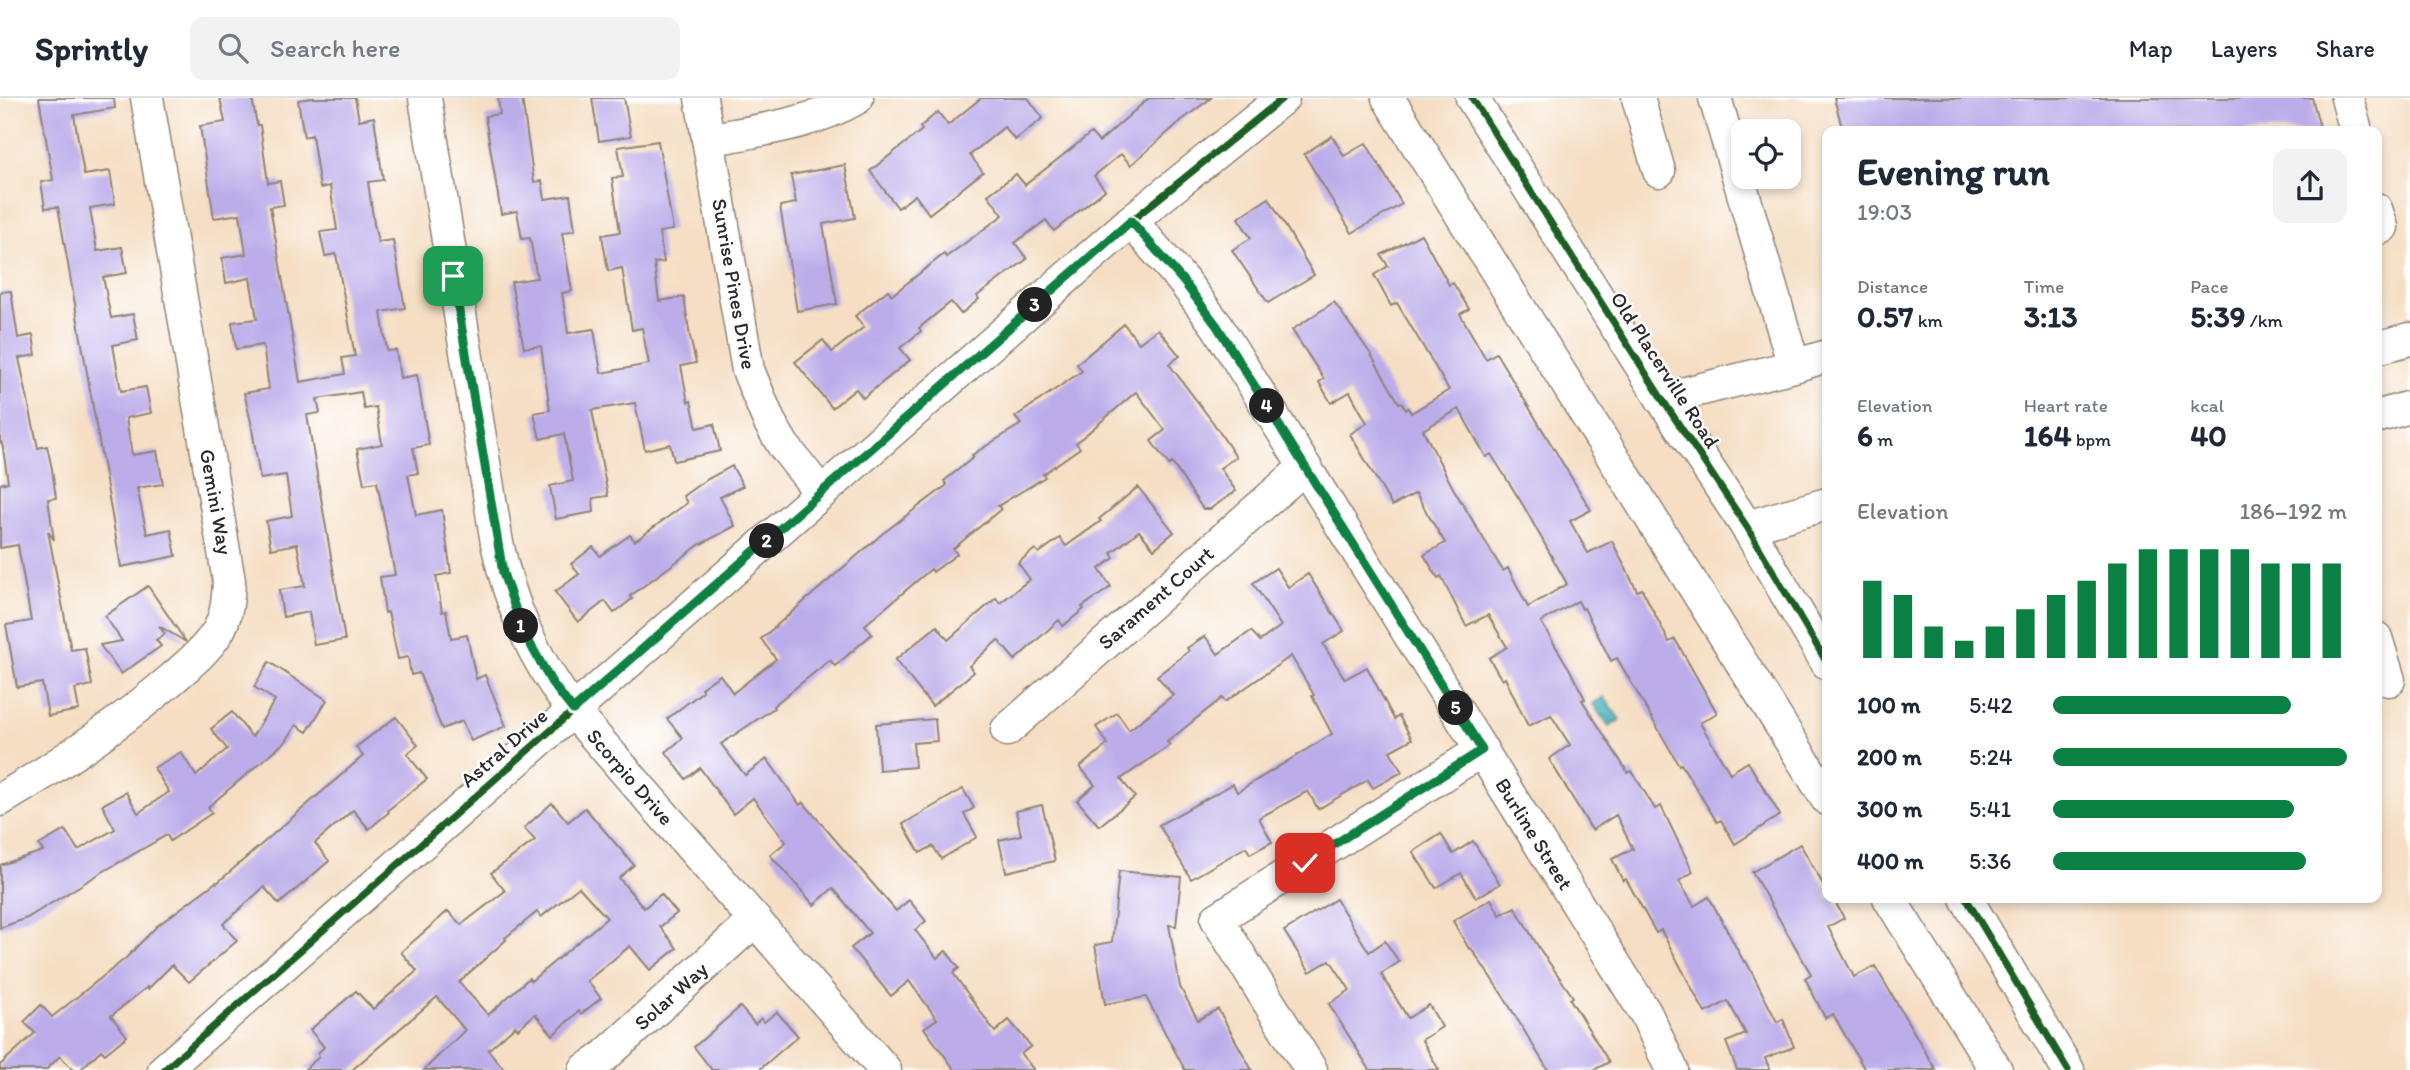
<!DOCTYPE html>
<meta charset="utf-8">
<style>
body{margin:0;font-family:Itim,sans-serif;background:#f2f2f3;color:#1f2937;height:100vh;display:flex;flex-direction:column;font-size:26px;white-space:nowrap}
*{box-sizing:border-box;margin:0}
p{font-size:23px;color:#747a83}
.icon{flex:none;width:38px;height:38px;fill:none;stroke:currentColor;stroke-width:2;stroke-linecap:round;stroke-linejoin:round}
.map{position:relative;flex:1;overflow:hidden}
.details{position:absolute;left:1822px;top:28px;width:560px;height:777px;display:flex;flex-direction:column;background:#fff;border-radius:14px;box-shadow:0 4px 10px #0003}
.details>*{flex:none}
.fabs{position:absolute;left:1731px;top:21px;display:grid;gap:14px}
.fabs a{display:grid;place-items:center;width:70px;height:70px;border-radius:14px;background:#fff;box-shadow:0 4px 10px #0003;font-size:35px}
.pin{position:absolute;display:grid;place-items:center;width:60px;height:60px;color:#fff;margin:-30px;border-radius:14px;box-shadow:0 4px 10px #0006}
.km{position:absolute;width:35px;height:35px;margin:-18px;border-radius:50%;background:#222;color:#fff;font-size:19px;line-height:35px;text-align:center}
.round{display:grid;place-items:center;flex:none;width:74px;height:74px;border-radius:14px;background:#f2f2f3}
.head{display:flex;align-items:center;justify-content:space-between;height:119px;padding:0 35px}
h1{font-size:38px;font-weight:700;line-height:52px}
.metrics{display:grid;grid-template-columns:repeat(3,1fr);gap:10px;height:119px;padding:7px 35px}
.metrics div{display:grid;align-content:center}
.metrics b{font-size:30px;font-weight:700}
.metrics small{font-size:19px;font-weight:400}
.metrics p{font-size:19px}
.chart{height:196px;padding:14px 35px}
.chart p{display:flex;justify-content:space-between}
.chart svg{width:100%;height:126px;margin-top:7px;stroke:#0b8043;stroke-width:6}
ul{padding:0 35px;list-style:none;font-size:23px}
li{display:grid;grid-template-columns:112px 84px 1fr;align-items:center;height:52px}
li i{height:18px;border-radius:9px;background:#0b8043}
header{display:flex;align-items:center;gap:42px;box-sizing:border-box;height:98px;padding:0 35px;background:#fff;border-bottom:2px solid #e0e1e3}
header strong{font-size:33px}
nav{display:flex;gap:38px;margin-inline-start:auto;font-size:24px}
.search{width:490px;height:63px;background:#f2f2f3;display:flex;align-items:center;gap:18px;box-sizing:border-box;padding:0 24px;border-radius:14px;color:#747a83;font-size:26px}
.map>svg:first-child{display:block}
</style>
<header>
<strong>Sprintly</strong>
<div class="search"><svg class="icon" aria-label="search" viewBox="0 0 24 24"><circle cx="10" cy="10" r="6"/><path d="M15 15l6 6"/></svg>Search here</div>
<nav><a>Map</a><a>Layers</a><a>Share</a></nav>
</header>
<div class="map">
<svg width="2410" height="972" viewBox="0 0 2410 972">
<defs>
<pattern id="water-waves" width="16" height="10" patternUnits="userSpaceOnUse" patternTransform="scale(1.75)"><rect width="16" height="10" fill="#42b1bc"/><path d="M0 5q4-4 8 0t8 0" fill="none" stroke="#379099"/></pattern>
</defs>
<rect width="100%" height="100%" fill="#fff"/>
<filter id="ink" filterUnits="userSpaceOnUse"><feTurbulence type="fractalNoise" baseFrequency=".0143" numOctaves="2"/><feDisplacementMap in="SourceGraphic" scale="14" xChannelSelector="R" yChannelSelector="G"/><feConvolveMatrix kernelMatrix="1 2 1 2 8 2 1 2 1" color-interpolation-filters="sRGB"/></filter>
<filter id="wash" filterUnits="userSpaceOnUse"><feTurbulence type="fractalNoise" baseFrequency=".00686" numOctaves="4" result="noise"/><feDisplacementMap in="SourceGraphic" scale="28" xChannelSelector="R" yChannelSelector="G"/><feGaussianBlur stdDeviation="1.57" result="paint"/><feColorMatrix in="noise" values="0 0 0 0 0 0 0 0 0 0 0 0 0 0 0 0 0 1.4 0 .05"/><feComposite in="paint" operator="in"/></filter>
<g filter="url(#wash)">
<rect width="100%" height="100%" fill="#f5dec3"/>
<polygon fill="url(#water-waves)" stroke="#366e74" stroke-width="2" points="1604,599 1620,622 1609,629 1593,606"/>
<g id="blocks">
<g fill="#bcadea" fill-rule="evenodd">
<polygon points="39,0 114,0 115,10 74,17 84,77 110,73 115,106 90,110 97,153 122,149 127,175 103,179 111,220 133,216 138,242 113,247 121,293 146,289 151,315 126,320 132,357 157,353 163,386 137,390 147,436 171,431 176,458 121,469 58,109 45,110 41,84 53,82"/>
<polygon points="220,0 252,0 257,27 260,27 268,85 280,83 284,107 270,109 300,284 345,276 342,260 355,258 336,156 325,158 320,134 337,132 330,88 320,90 312,37 304,39 298,2 312,0 355,0 359,22 374,19 383,82 368,84 374,126 378,144 393,142 405,210 381,214 387,253 396,252 400,280 417,277 429,347 413,350 418,375 408,377 416,417 442,412 451,475 436,478 442,514 446,513 451,540 467,537 476,581 485,577 506,628 471,643 462,623 442,631 419,575 411,577 408,559 398,561 388,514 385,515 380,479 395,477 377,384 364,386 357,351 382,346 376,309 364,311 361,294 317,301 320,315 307,317 345,542 314,547 309,514 283,519 279,492 305,488 297,446 271,451 266,423 292,418 286,377 260,381 251,324 244,295 269,291 263,247 236,251 232,224 257,221 250,180 226,185 222,160 246,156 240,116 214,120 200,28 225,24"/>
<polygon points="498,0 522,0 534,84 542,83 545,101 570,97 575,132 562,135 572,193 562,195 568,235 594,231 601,275 649,266 642,230 632,232 622,170 608,173 602,137 620,134 612,80 623,79 618,49 658,43 673,132 659,134 664,164 654,165 659,203 684,199 690,239 696,265 681,268 688,304 691,303 697,330 714,326 720,353 674,363 670,346 645,352 635,305 592,312 608,398 593,400 594,414 556,421 550,388 573,383 564,336 540,341 534,315 550,312 541,248 524,250 511,184 537,180 530,140 522,141 517,113 501,116 485,18 500,16"/>
<polygon points="592,0 624,0 631,38 599,43"/>
<polygon points="981,0 1028,0 1043,20 1015,42 1004,29 970,57 983,74 929,116 915,97 898,110 870,73 922,32 920,29 938,14 948,27"/>
<polygon points="1149,0 1211,0 1182,22 1131,67 1121,56 1094,78 1105,92 1054,133 1046,122 1015,145 1027,161 977,198 979,201 961,216 951,204 919,230 921,233 900,250 910,262 863,300 856,291 832,310 795,264 823,242 832,254 864,229 855,218 888,192 892,197 944,156 946,159 1003,117 988,97 1016,76 1025,87 1091,35 1099,44"/>
<polygon points="1834,0 2312,0 2321,33 1843,33"/>
<polygon points="1332,38 1344,58 1366,45 1402,106 1352,135 1304,56"/>
<polygon points="845,67 855,120 823,126 837,206 797,213 780,108 796,105 791,77"/>
<polygon points="1269,100 1314,177 1268,205 1232,152 1251,140 1238,120"/>
<path d="M1421,136L1449,187L1453,185L1469,211L1460,216L1486,261L1496,255L1591,412L1570,423L1588,455L1612,443L1637,493L1642,491L1669,544L1675,541L1717,615L1700,625L1730,675L1748,664L1780,717L1735,746L1721,722L1717,724L1681,666L1679,667L1617,560L1611,563L1584,510L1582,511L1578,503L1541,524L1570,572L1585,601L1582,602L1628,675L1632,673L1655,711L1661,708L1693,774L1679,783L1694,808L1709,799L1744,864L1746,863L1777,924L1783,921L1794,949L1765,960L1770,972H1737L1726,944L1746,936L1728,903L1705,915L1661,832L1656,835L1626,781L1623,783L1612,761L1633,751L1616,717L1592,732L1549,661L1570,647L1551,617L1528,628L1505,580L1502,582L1489,560L1507,549L1488,517L1466,528L1441,478L1438,480L1424,457L1445,445L1427,415L1416,395L1392,408L1350,336L1367,325L1350,294L1331,305L1319,284L1324,281L1292,232L1334,204L1370,255L1399,305L1401,304L1406,312L1408,310L1411,315L1449,292L1397,205L1391,208L1374,177L1388,168L1381,157ZM1459,311L1486,359L1491,356L1523,407L1567,486L1528,509L1508,470L1503,473L1453,390L1423,332Z"/>
<polygon points="11,193 18,240 33,237 36,257 19,260 38,350 47,348 52,371 56,400 48,401 54,442 48,433 71,552 85,550 92,587 75,591 79,612 48,618 42,585 17,589 6,527 31,523 18,447 0,450 0,386 8,384 2,344 0,345 0,194"/>
<polygon points="1124,226 1139,245 1158,231 1180,258 1169,266 1212,323 1236,359 1220,370 1236,393 1210,411 1203,411 1172,365 1169,367 1151,343 1165,332 1136,294 1076,345 1080,350 1043,376 1045,379 998,408 1001,411 953,451 957,456 933,474 931,471 865,527 872,536 835,568 830,562 773,608 774,610 721,646 745,677 767,661 800,707 803,704 896,813 909,802 926,823 915,832 937,860 946,853 959,870 953,875 995,934 1009,922 1031,948 1021,956 1034,972 955,972 924,930 937,921 909,883 891,898 851,850 870,835 833,790 814,807 770,757 786,744 753,700 733,716 700,670 686,681 666,654 683,640 667,621 703,593 701,590 720,577 733,595 776,561 761,541 882,436 947,387 944,383 974,359 972,357 1021,326 1015,319 1082,273 1077,266"/>
<polygon points="732,368 743,388 720,399 735,428 699,447 630,498 632,501 614,515 605,503 578,524 555,494 579,476 571,466 593,449 600,458 630,437 635,443 687,405 683,398 704,383"/>
<polygon points="1138,389 1174,434 1154,451 1139,433 1111,455 1114,460 1099,471 1111,489 1082,509 1084,511 1063,528 1059,522 1015,562 998,542 969,568 974,574 932,608 895,562 937,528 948,542 996,500 1000,505 1030,481 1018,465 1035,451 1039,455 1060,440 1066,448 1101,423 1099,421"/>
<polygon points="1276,470 1288,489 1308,476 1344,533 1323,546 1345,581 1367,569 1394,621 1399,618 1412,641 1390,653 1402,674 1373,690 1368,682 1318,711 1308,693 1259,720 1272,744 1250,756 1246,749 1191,781 1159,727 1233,686 1237,694 1332,636 1312,598 1314,597 1291,558 1225,604 1222,600 1167,644 1170,647 1121,681 1135,699 1099,728 1077,702 1095,687 1080,669 1108,646 1096,629 1117,615 1129,632 1173,597 1157,578 1189,553 1187,550 1205,538 1218,556 1251,533 1260,543 1281,528 1253,485"/>
<polygon points="148,488 186,544 159,528 165,536 156,542 161,548 121,576 100,547 122,543 105,518"/>
<polygon points="269,564 327,602 307,634 296,627 286,643 208,709 212,715 170,743 167,737 99,776 27,820 0,830 0,767 43,753 39,747 65,732 78,752 115,731 102,707 126,694 138,715 169,694 154,670 181,654 196,678 227,651 211,631 232,614 252,639 275,602 254,589"/>
<polygon points="396,619 418,647 407,656 427,681 388,712 389,714 369,731 353,712 315,745 329,763 279,806 264,789 223,826 237,843 189,884 172,867 148,891 147,889 111,918 127,938 105,956 101,952 80,972 73,972 60,958 46,972 0,972 0,967 35,935 24,924 41,907 52,919 126,860 157,828 216,784 217,785 363,658 356,649"/>
<polygon points="935,621 937,643 913,645 915,669 879,672 876,626"/>
<polygon points="963,691 974,710 964,716 977,739 941,761 933,748 920,755 903,726"/>
<path d="M552,705L568,724L585,710L634,767L619,780L644,810L661,796L677,815L660,829L677,850L650,872L630,848L587,883L601,900L581,916L579,913L553,937L535,916L518,931L515,928L488,952L505,972H424L465,932L437,899L352,972H304L319,959L318,955L324,949L310,932L356,893L373,911L417,873L401,854L448,813L461,827L505,793L491,775L535,742L524,730ZM579,789L607,820L531,883L529,880L488,917L459,884L506,842L505,840L537,814L541,819Z"/>
<polygon points="1042,707 1055,763 1006,774 999,742 1021,737 1016,713"/>
<polygon points="1441,736 1453,756 1473,743 1500,786 1476,800 1461,775 1436,790 1413,754"/>
<polygon points="1800,746 1827,793 1827,800 1833,800 1844,820 1828,829 1854,879 1875,868 1936,972 1865,972 1833,916 1825,920 1805,880 1811,876 1752,774"/>
<polygon points="1119,773 1181,779 1176,828 1169,827 1180,889 1198,922 1218,911 1252,972 1185,972 1146,899 1105,906 1095,847 1112,844"/>
<polygon points="1336,801 1369,854 1385,843 1399,864 1381,876 1408,920 1429,907 1442,929 1422,942 1439,972 1370,972 1329,906 1350,892 1330,862 1310,874 1284,833"/>
<polygon points="1491,801 1500,817 1515,809 1539,850 1573,899 1570,901 1609,964 1594,972 1548,972 1505,901 1471,850 1469,851 1453,823"/>
<polygon points="740,909 755,926 761,920 764,924 777,914 798,938 759,972 712,972 694,949"/>
</g>
</g>
</g>
<g filter="url(#ink)">
<use href="#blocks" fill-opacity="0" stroke="#908477" stroke-width="2"/>
<g fill="none" stroke-linecap="round" stroke-linejoin="round">
<g stroke="#908477" stroke-width="35">
<g id="minor">
<path d="M425,0L497,445C511,510 533,559 573,613L885,972"/>
<polyline points="701,0 748,272 769,323 783,347 821,395"/>
<polyline points="1388,0 1827,701"/>
<polyline points="1472,0 1662,301 1747,429 1827,565"/>
<polyline points="1638,0 1659,73"/>
<polyline points="2347,0 2356,33"/>
<path d="M708,42C759,32 811,27 857,0"/>
<polyline points="2376,111 2382,129 2376,131"/>
<polyline points="1131,123 1184,184 1217,228 1646,916 1672,972"/>
<polyline points="2376,250 2410,241"/>
<polyline points="1794,268 1827,258"/>
<polyline points="1662,301 1794,268 1715,0"/>
<polyline points="2376,319 2410,309"/>
<polyline points="1747,429 1827,406"/>
<polyline points="2376,540 2389,582"/>
<polyline points="1007,632 1305,369"/>
<path d="M0,702C61,666 118,627 172,581C188,567 205,553 217,535C227,519 228,501 229,483L147,0"/>
<polyline points="1889,800 1996,972"/>
<polyline points="1966,800 2068,972"/>
<polyline points="164,972 1131,123 1283,0"/>
<polyline points="585,972 598,964 755,822"/>
<polyline points="1311,972 1217,821 1482,652"/>
</g>
</g>
<use href="#minor" stroke="#fff" stroke-width="32"/>
<g stroke="#fff" stroke-width="11">
<g id="cycleway">
<polyline points="1472,0 1662,301 1747,429 1827,565"/>
<polyline points="1966,800 2068,972"/>
<polyline points="164,972 1131,123 1283,0"/>
</g>
</g>
<use href="#cycleway" stroke="#1b5e20" stroke-width="7"/>
</g>
</g>
<g fill="none" stroke-linecap="round" stroke-linejoin="round" filter="url(#ink)">
<g stroke="#fff" stroke-width="14">
<polyline id="route" points="453,178 503,475 523,533 552,585 573,612 1131,123 1184,184 1217,228 1482,652 1305,765"/>
</g>
<use href="#route" stroke="#0b8043" stroke-width="9"/>
</g>
<g text-anchor="middle" stroke-width="5" stroke-linejoin="round" paint-order="stroke">
<g font-size="21" fill="#2b2b2b" stroke="#fff">
<text transform="translate(734 186) rotate(80)" y="7">Sunrise Pines Drive</text>
<text transform="translate(1665 272) rotate(57)" y="7">Old Placerville Road</text>
<text transform="translate(216 404) rotate(80)" y="7">Gemini Way</text>
<text transform="translate(1156 500) rotate(-41)" y="7">Sarament Court</text>
<text transform="translate(504 650) rotate(-41)" y="7">Astral Drive</text>
<text transform="translate(630 679) rotate(49)" y="7">Scorpio Drive</text>
<text transform="translate(1534 736) rotate(58)" y="7">Burline Street</text>
<text transform="translate(671 898) rotate(-42)" y="7">Solar Way</text>
</g>
</g>
</svg>
<div class="fabs">
<a><svg class="icon" aria-label="locate" viewBox="0 0 24 24"><circle cx="12" cy="12" r="6"/><path d="M12 2v4M12 18v4M2 12h4M18 12h4"/></svg></a>
</div>
<div class="pin" style="left:453px;top:178px;background:#1e9e55"><svg class="icon" aria-label="arrive" viewBox="0 0 24 24"><path d="M6 21V4h12l-3 4 3 4H6"/></svg></div>
<div class="pin" style="left:1305px;top:765px;background:#d93025"><svg class="icon" aria-label="check" viewBox="0 0 24 24"><path d="M5 12l5 5 9-10"/></svg></div>
<b class="km" style="left:521px;top:528px">1</b>
<b class="km" style="left:767px;top:443px">2</b>
<b class="km" style="left:1035px;top:207px">3</b>
<b class="km" style="left:1267px;top:308px">4</b>
<b class="km" style="left:1456px;top:610px">5</b>
<section class="details">
<div class="head"><div><h1>Evening run</h1><p>19:03</p></div><a class="round"><svg class="icon" aria-label="share" viewBox="0 0 24 24"><path d="M12 15V3M7 8l5-5 5 5M5 13v7h14v-7"/></svg></a></div>
<div class="metrics">
<div><p>Distance</p><b>0.57<small> km</small></b></div>
<div><p>Time</p><b>3:13</b></div>
<div><p>Pace</p><b>5:39<small> /km</small></b></div>
</div>
<div class="metrics">
<div><p>Elevation</p><b>6<small> m</small></b></div>
<div><p>Heart rate</p><b>164<small> bpm</small></b></div>
<div><p>kcal</p><b>40</b></div>
</div>
<div class="chart"><p><span>Elevation</span>186–192 m</p>
<svg viewBox="0 0 160 44" preserveAspectRatio="none"><path d="M5 44V17M15 44V22M25 44V33M35 44V38M45 44V33M55 44V27M65 44V22M75 44V17M85 44V11M95 44V6M105 44V6M115 44V6M125 44V6M135 44V11M145 44V11M155 44V11"/></svg>
</div>
<ul>
<li><b>100 m</b>5:42<i style="width:81%"></i></li>
<li><b>200 m</b>5:24<i style="width:100%"></i></li>
<li><b>300 m</b>5:41<i style="width:82%"></i></li>
<li><b>400 m</b>5:36<i style="width:86%"></i></li>
</ul>
</section>
</div>
